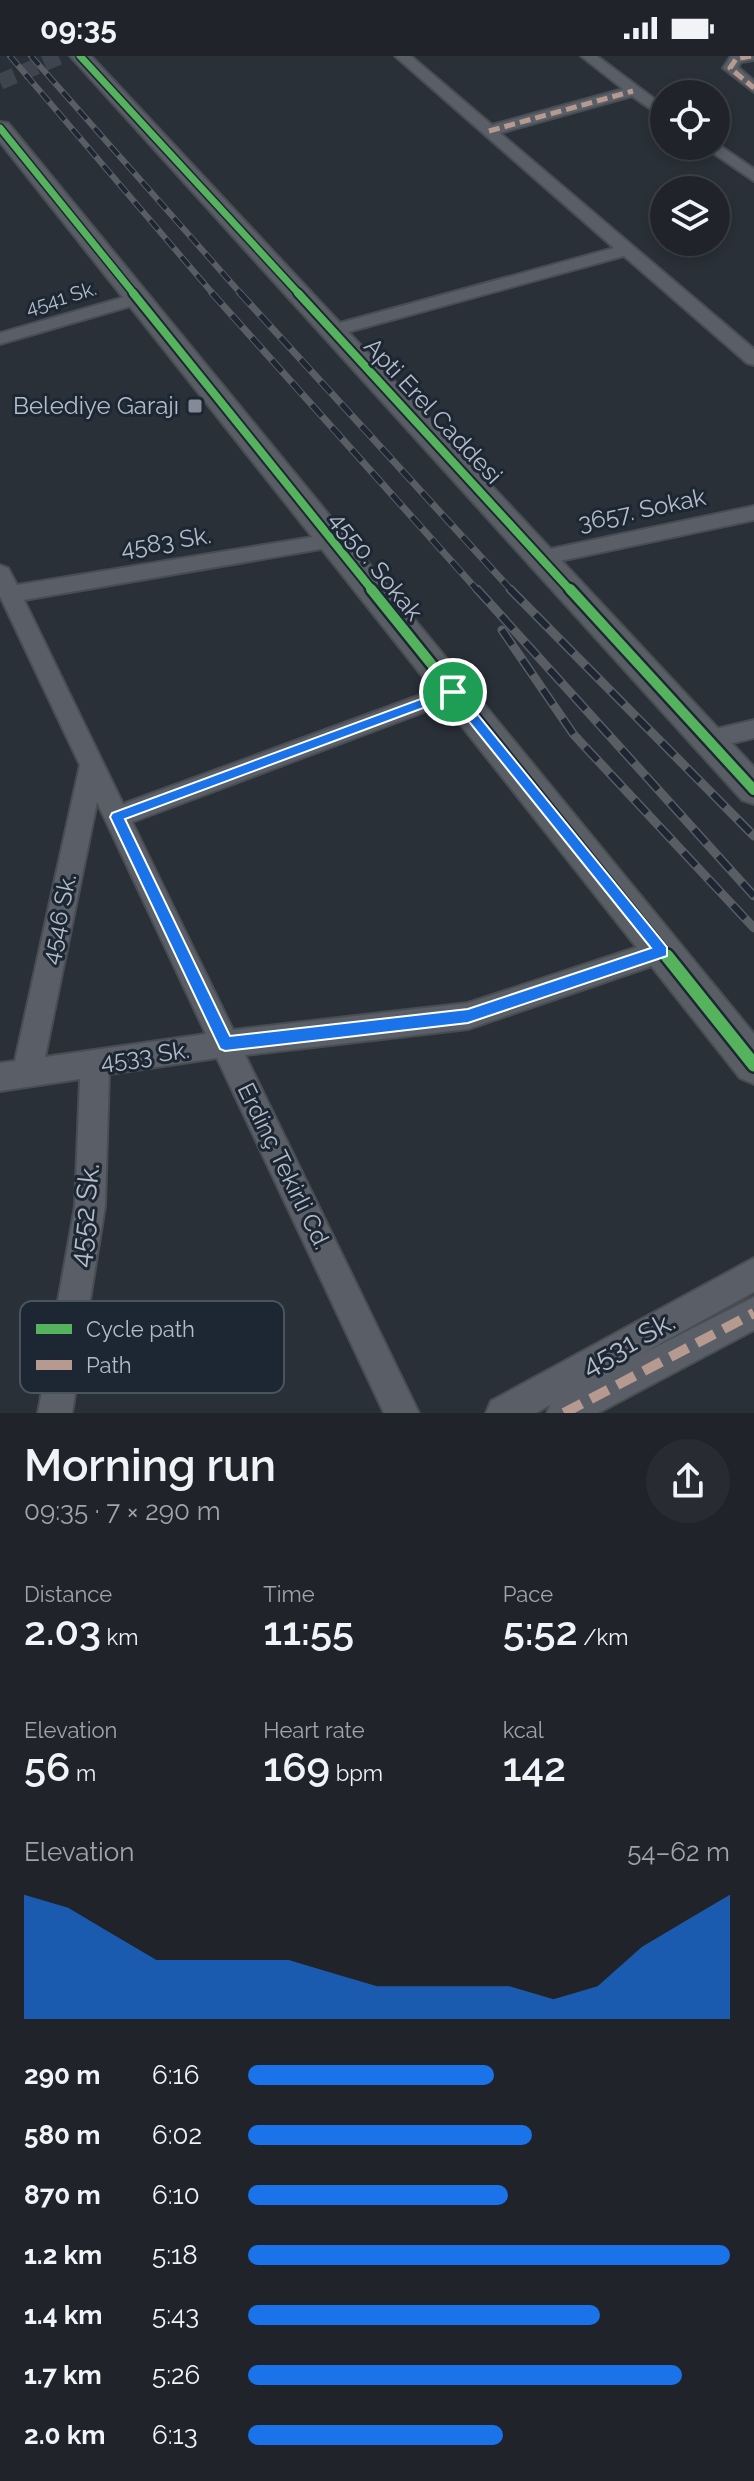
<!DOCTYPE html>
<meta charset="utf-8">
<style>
body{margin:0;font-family:Raleway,sans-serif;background:#282c32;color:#f1f3f6;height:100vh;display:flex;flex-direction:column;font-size:30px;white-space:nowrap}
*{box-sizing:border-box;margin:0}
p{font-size:26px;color:#a2a4a8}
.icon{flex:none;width:44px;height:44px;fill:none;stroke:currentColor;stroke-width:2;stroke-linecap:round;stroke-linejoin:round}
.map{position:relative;height:1357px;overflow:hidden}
.sheet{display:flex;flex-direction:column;background:#20242a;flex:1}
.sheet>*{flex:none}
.tools{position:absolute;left:650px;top:24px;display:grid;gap:16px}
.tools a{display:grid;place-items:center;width:80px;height:80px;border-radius:50%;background:#20242a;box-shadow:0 4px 12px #0003,0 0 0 2px #3d4147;font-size:40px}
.pin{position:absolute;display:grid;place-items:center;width:68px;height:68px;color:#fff;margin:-34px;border:4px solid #fff;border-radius:50%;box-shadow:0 2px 8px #0007}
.round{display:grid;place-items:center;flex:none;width:84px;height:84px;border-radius:42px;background:#282c32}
.headline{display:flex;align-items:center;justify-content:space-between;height:136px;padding:0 24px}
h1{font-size:44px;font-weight:600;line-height:60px}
.metrics{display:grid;grid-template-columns:repeat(3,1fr);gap:12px;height:136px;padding:8px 24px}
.metrics div{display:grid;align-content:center}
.metrics b{font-size:40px;font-weight:600}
.metrics small{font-size:22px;font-weight:400}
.metrics p{font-size:22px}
.chart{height:224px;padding:16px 24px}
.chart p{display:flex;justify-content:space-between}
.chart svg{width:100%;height:144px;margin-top:8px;fill:#1a73e8;opacity:.7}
ul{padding:0 24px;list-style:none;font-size:26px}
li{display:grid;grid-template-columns:128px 96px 1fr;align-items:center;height:60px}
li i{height:20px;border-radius:10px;background:#1a73e8}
.status{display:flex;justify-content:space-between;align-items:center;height:56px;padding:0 40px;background:#20242a;direction:ltr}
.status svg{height:22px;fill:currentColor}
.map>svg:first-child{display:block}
</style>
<div class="status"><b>09:35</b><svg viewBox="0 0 49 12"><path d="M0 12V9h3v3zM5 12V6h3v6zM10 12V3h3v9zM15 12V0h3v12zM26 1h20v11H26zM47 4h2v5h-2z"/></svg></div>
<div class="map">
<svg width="754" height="1357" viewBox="0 0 754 1357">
<rect width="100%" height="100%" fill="#2a3038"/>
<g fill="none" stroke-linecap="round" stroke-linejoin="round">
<polyline stroke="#3f454e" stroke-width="16" stroke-dasharray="16 8" stroke-linecap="butt" points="0,26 61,0"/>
<g stroke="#484c53" stroke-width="4">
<g id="street">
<polygon points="395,0 411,0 492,69 623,33 581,0 597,0 664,50 664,62 632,40 500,77 754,293 754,309 747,307 624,200 337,279 325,279 322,275 325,271 614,192"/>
<polygon points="731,0 754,0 754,4 741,6 738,11 754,25 754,36 723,12"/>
<polygon points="716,87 754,113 754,125 703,90 716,90"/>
<polygon points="135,238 141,239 144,243 141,247 0,288 0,277"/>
<polygon points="754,450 754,464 541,509 533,507 530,502 533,497 541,495"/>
<path d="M331,478L338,480L342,485L338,490L24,544L123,748L445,630L453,627L461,630L465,636L461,642L132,766L233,974L468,947L662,883L672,887L676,895L672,903L468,973L245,999L419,1357H384L217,1002L109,1018L105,1150L72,1357H38L75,1150L80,1023L0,1035V1007L15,1005L80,709L0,540V509L8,512L17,529ZM97,746L206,978L45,1001Z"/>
<polygon points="754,664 754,682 708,693 699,691 696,684 699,677"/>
<polygon points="754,1202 754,1236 640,1299 754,1241 754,1274 598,1357 547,1357 550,1349 536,1357 486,1357 491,1345"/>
</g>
</g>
<g stroke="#484c53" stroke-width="4">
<g id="secondary">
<polygon points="70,0 91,0 754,711 754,748 742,744"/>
<polygon points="0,66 8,67 754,978 754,1028 740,1022 0,86"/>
</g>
</g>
<use href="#street" fill="#5a5e66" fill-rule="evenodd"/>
<use href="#secondary" fill="#595d64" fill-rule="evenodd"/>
<g stroke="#595d64" stroke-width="6">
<g id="rail-far2">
<polyline points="10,0 214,239"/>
<polyline points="31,0 242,239"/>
</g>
</g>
<g stroke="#595d64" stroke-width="7">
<g id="rail-far1">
<polyline points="212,237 478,535"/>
<polyline points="240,237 512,535"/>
</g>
</g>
<g stroke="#595d64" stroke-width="9">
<g id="rail">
<polyline points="477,533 754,840"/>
<polyline points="510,533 754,780"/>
<polyline points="502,574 574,679 754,872"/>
</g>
</g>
<use href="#rail-far2" stroke="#1d2633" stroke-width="4" stroke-dasharray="12" stroke-linecap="butt"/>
<use href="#rail-far1" stroke="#1d2633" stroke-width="5" stroke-dasharray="15" stroke-linecap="butt"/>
<use href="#rail" stroke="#1d2633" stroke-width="6" stroke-dasharray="18" stroke-linecap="butt"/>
<g stroke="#b69a8f" stroke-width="5" stroke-dasharray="11 5" stroke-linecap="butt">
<polyline points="751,0 736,3 730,12 754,32"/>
<polyline points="489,75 633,35"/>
</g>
<polyline stroke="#b69a8f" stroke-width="10" stroke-dasharray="20 10" stroke-linecap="butt" points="564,1357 754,1257"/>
<g stroke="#1d2633" stroke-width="10">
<g id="cycleway-far3">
<polyline points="80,0 300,239"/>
<polyline points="0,72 135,239"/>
</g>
</g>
<g stroke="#1d2633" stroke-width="12">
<g id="cycleway-far2">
<polyline points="133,237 373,535"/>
<polyline points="298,237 571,535"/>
</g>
</g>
<g stroke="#1d2633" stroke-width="15">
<g id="cycleway-far1">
<polyline points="371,533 668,902"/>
<polyline points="570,533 754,734"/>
</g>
</g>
<g stroke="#1d2633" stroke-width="18">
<polyline id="cycleway" points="667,900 754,1009"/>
</g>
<use href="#cycleway-far3" stroke="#56b35d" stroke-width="7"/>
<use href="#cycleway-far2" stroke="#56b35d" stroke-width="8"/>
<use href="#cycleway-far1" stroke="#56b35d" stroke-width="10"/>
<use href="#cycleway" stroke="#56b35d" stroke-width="13"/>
</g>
<path fill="#1a73e8" stroke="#fff" stroke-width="2" fill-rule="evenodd" d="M453,631L457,633L667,891V900L468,967L225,995L220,993L110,761L112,757ZM450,642L651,892L468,953L230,980L125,763Z"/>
<rect fill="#848b96" stroke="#1d2633" stroke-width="3" x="187" y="342" width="16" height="16" rx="4"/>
<g text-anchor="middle" stroke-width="6" stroke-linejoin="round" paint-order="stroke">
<g font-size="20" fill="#b4bcc9" stroke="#1d2633">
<text transform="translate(61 242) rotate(-17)" y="7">4541 Sk.</text>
</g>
<g font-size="24" fill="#b4bcc9" stroke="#1d2633" text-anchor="end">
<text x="179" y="358">Belediye Garajı</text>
</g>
<g font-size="24" fill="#b4bcc9" stroke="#1d2633">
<text transform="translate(433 355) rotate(47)" y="8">Apti Erel Caddesi</text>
<text transform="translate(642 454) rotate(-12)" y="8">3657. Sokak</text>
<text transform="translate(166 486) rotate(-9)" y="8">4583 Sk.</text>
<text transform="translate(376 510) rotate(51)" y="8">4550. Sokak</text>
<text transform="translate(59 863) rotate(-78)" y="8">4546 Sk.</text>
<text transform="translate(145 1000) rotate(-8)" y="8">4533 Sk.</text>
<text transform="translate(284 1110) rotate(64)" y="8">Erdinç Tekirli Cd.</text>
</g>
<g font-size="28" fill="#b4bcc9" stroke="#1d2633">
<text transform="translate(84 1159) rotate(-84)" y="10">4552 Sk.</text>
<text transform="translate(628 1287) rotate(-29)" y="10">4531 Sk.</text>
</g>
</g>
<rect x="20" y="1245" width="264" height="92" rx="12" fill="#1d2633" stroke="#4a5360" stroke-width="2"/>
<rect x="36" y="1268" width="36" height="10" fill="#56b35d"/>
<rect x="36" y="1304" width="36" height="10" fill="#b69a8f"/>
<g font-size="22" fill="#b4bcc9">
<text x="86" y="1281">Cycle path</text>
<text x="86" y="1317">Path</text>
</g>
</svg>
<div class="tools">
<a><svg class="icon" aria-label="locate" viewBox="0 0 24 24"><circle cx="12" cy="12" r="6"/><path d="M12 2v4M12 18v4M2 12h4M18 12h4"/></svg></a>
<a><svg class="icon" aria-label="layers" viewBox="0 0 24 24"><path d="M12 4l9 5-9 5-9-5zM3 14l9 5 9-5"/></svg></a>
</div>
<div class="pin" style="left:453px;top:636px;background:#1e9e55"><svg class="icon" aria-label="arrive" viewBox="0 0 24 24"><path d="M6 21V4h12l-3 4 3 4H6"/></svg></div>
</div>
<section class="sheet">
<div class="headline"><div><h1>Morning run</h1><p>09:35 · 7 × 290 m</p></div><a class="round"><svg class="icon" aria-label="share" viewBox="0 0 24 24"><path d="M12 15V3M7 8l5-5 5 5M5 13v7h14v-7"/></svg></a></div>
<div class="metrics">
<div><p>Distance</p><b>2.03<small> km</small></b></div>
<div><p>Time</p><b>11:55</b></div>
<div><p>Pace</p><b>5:52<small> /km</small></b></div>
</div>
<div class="metrics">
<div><p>Elevation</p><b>56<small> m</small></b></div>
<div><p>Heart rate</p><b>169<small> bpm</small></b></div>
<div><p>kcal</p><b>142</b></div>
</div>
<div class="chart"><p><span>Elevation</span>54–62 m</p>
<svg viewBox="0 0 160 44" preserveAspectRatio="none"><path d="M0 44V6L10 10L20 18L30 26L40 26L50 26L60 26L70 30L80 34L90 34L100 34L110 34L120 38L130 34L140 22L150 14L160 6V44z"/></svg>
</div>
<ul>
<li><b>290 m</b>6:16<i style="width:51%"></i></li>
<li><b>580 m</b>6:02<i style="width:59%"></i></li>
<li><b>870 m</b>6:10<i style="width:54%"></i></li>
<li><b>1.2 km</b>5:18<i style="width:100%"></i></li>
<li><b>1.4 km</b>5:43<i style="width:73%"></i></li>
<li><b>1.7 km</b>5:26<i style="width:90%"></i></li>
<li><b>2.0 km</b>6:13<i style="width:53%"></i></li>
</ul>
</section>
